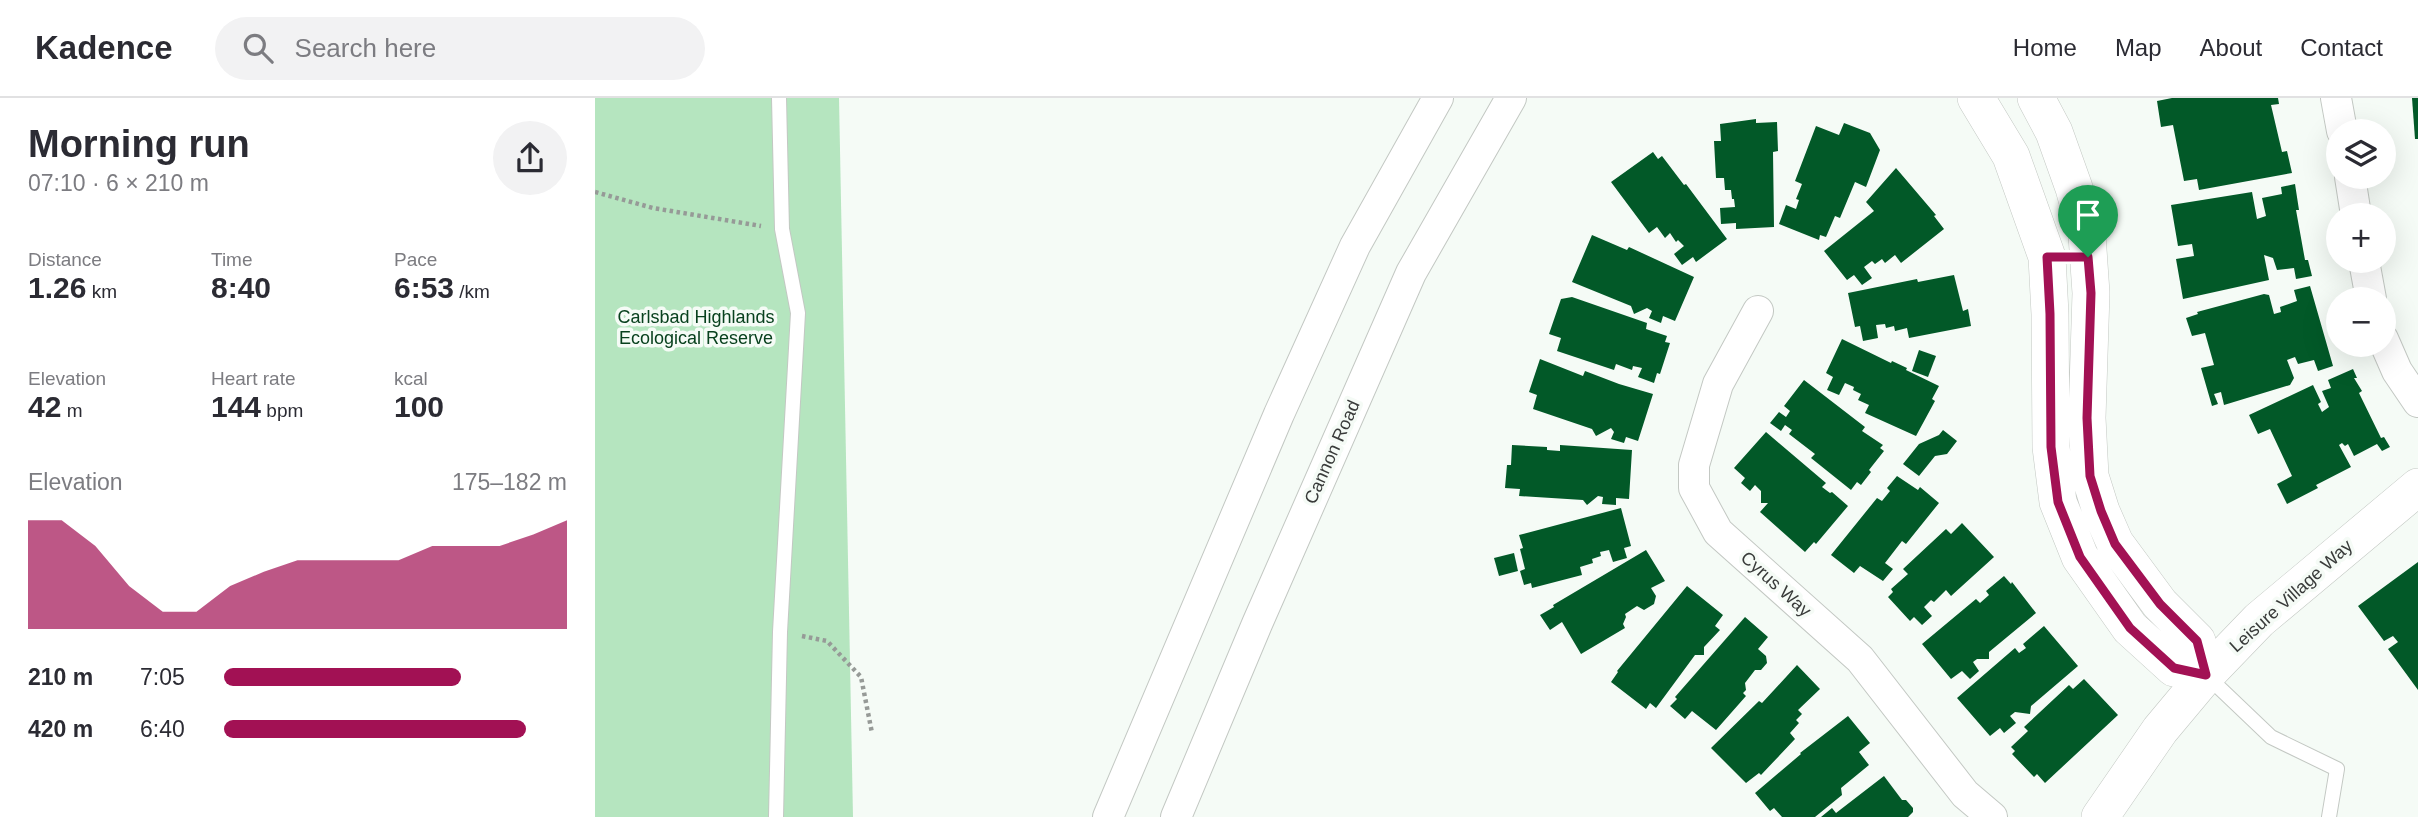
<!DOCTYPE html>
<meta charset="utf-8">
<style>
body{margin:0;font-family:Arial,sans-serif;background:#f2f2f3;color:#2b2b33;height:100vh;display:flex;flex-direction:column;font-size:26px;white-space:nowrap}
*{box-sizing:border-box;margin:0}
p{font-size:23px;color:#7c7c81}
.icon{flex:none;width:38px;height:38px;fill:none;stroke:currentColor;stroke-width:2;stroke-linecap:round;stroke-linejoin:round}
.map{position:relative;flex:1;overflow:hidden}
.panel{display:flex;flex-direction:column;background:#fff;width:595px}
.panel>*{flex:none}
.fabs{position:absolute;left:1731px;top:21px;display:grid;gap:14px}
.fabs a{display:grid;place-items:center;width:70px;height:70px;border-radius:50%;background:#fff;box-shadow:0 7px 28px #0002;font-size:35px}
.pin{position:absolute;display:grid;place-items:center;width:60px;height:60px;color:#fff;margin:-72px -30px;border-radius:50% 50% 50% 0;rotate:-45deg;box-shadow:0 0 7px #0007}
.pin .icon{rotate:45deg}
.round{display:grid;place-items:center;flex:none;width:74px;height:74px;border-radius:37px;background:#f2f2f3}
.summary{display:flex;align-items:center;justify-content:space-between;height:119px;padding:0 28px}
h1{font-size:38px;font-weight:700;line-height:52px}
.figures{display:grid;grid-template-columns:repeat(3,1fr);gap:10px;height:119px;padding:7px 28px}
.figures div{display:grid;align-content:center}
.figures b{font-size:30px;font-weight:700}
.figures small{font-size:19px;font-weight:400}
.figures p{font-size:19px}
.chart{height:196px;padding:14px 28px}
.chart p{display:flex;justify-content:space-between}
.chart svg{width:100%;height:126px;margin-top:7px;fill:#a21154;opacity:.7}
ul{padding:0 28px;list-style:none;font-size:23px}
li{display:grid;grid-template-columns:112px 84px 1fr;align-items:center;height:52px}
li i{height:18px;border-radius:9px;background:#a21154}
header{display:flex;align-items:center;gap:42px;box-sizing:border-box;height:98px;padding:0 35px;background:#fff;border-bottom:2px solid #e1e1e2}
header strong{font-size:33px}
nav{display:flex;gap:38px;margin-inline-start:auto;font-size:24px}
.search{width:490px;height:63px;background:#f2f2f3;display:flex;align-items:center;gap:18px;box-sizing:border-box;padding:0 24px;border-radius:38px;color:#7c7c81;font-size:26px}
main{display:flex;flex:1;min-height:0}
.map>svg:first-child{display:block}
</style>
<header>
<strong>Kadence</strong>
<div class="search"><svg class="icon" aria-label="search" viewBox="0 0 24 24"><circle cx="10" cy="10" r="6"/><path d="M15 15l6 6"/></svg>Search here</div>
<nav><a>Home</a><a>Map</a><a>About</a><a>Contact</a></nav>
</header>
<main>
<section class="panel">
<div class="summary"><div><h1>Morning run</h1><p>07:10 · 6 × 210 m</p></div><a class="round"><svg class="icon" aria-label="share" viewBox="0 0 24 24"><path d="M12 15V3M7 8l5-5 5 5M5 13v7h14v-7"/></svg></a></div>
<div class="figures">
<div><p>Distance</p><b>1.26<small> km</small></b></div>
<div><p>Time</p><b>8:40</b></div>
<div><p>Pace</p><b>6:53<small> /km</small></b></div>
</div>
<div class="figures">
<div><p>Elevation</p><b>42<small> m</small></b></div>
<div><p>Heart rate</p><b>144<small> bpm</small></b></div>
<div><p>kcal</p><b>100</b></div>
</div>
<div class="chart"><p><span>Elevation</span>175–182 m</p>
<svg viewBox="0 0 160 44" preserveAspectRatio="none"><path d="M0 44V6L10 6L20 15L30 29L40 38L50 38L60 29L70 24L80 20L90 20L100 20L110 20L120 15L130 15L140 15L150 11L160 6V44z"/></svg>
</div>
<ul>
<li><b>210 m</b>7:05<i style="width:69%"></i></li>
<li><b>420 m</b>6:40<i style="width:88%"></i></li>
</ul>
</section>
<div class="map">
<svg width="1823" height="719" viewBox="0 0 1823 719">
<rect width="100%" height="100%" fill="#f5fbf6"/>
<polygon fill="#b5e5bf" points="0,0 244,0 258,719 0,719"/>
<g fill="#025928">
<polygon points="1577,0 1683,0 1684,6 1676,7 1687,54 1692,53 1697,75 1604,92 1602,81 1589,83 1578,27 1566,29 1562,3"/>
<polygon points="1817,0 1823,0 1823,41 1820,41"/>
<polygon points="1161,21 1161,25 1182,24 1183,53 1178,54 1179,129 1141,131 1141,125 1126,126 1125,110 1140,109 1139,101 1137,101 1136,92 1130,92 1129,80 1121,80 1119,43 1126,43 1125,26"/>
<polygon points="1249,25 1275,35 1285,52 1271,89 1260,84 1245,120 1240,118 1231,139 1225,137 1224,142 1184,126 1191,107 1201,111 1204,102 1201,101 1207,86 1200,83 1221,28 1244,37"/>
<polygon points="1058,54 1063,61 1067,58 1089,87 1091,86 1132,141 1101,164 1098,159 1087,167 1079,156 1089,148 1083,142 1081,144 1075,135 1070,140 1062,129 1054,135 1016,84"/>
<polygon points="1301,70 1341,117 1339,118 1349,131 1306,165 1300,157 1290,165 1287,161 1280,166 1277,163 1269,169 1277,180 1267,187 1259,177 1252,182 1229,153 1279,113 1271,104"/>
<polygon points="1700,86 1704,112 1701,112 1710,162 1713,162 1717,178 1701,181 1699,170 1682,172 1678,160 1669,157 1674,182 1588,201 1581,161 1599,158 1597,146 1583,148 1576,107 1657,94 1662,121 1671,118 1667,100 1687,96 1686,89"/>
<polygon points="997,137 1032,152 1034,149 1099,179 1080,223 1068,218 1066,225 1054,220 1057,213 1052,210 1039,216 1036,208 977,184"/>
<polygon points="1359,177 1368,213 1373,211 1376,228 1314,240 1312,230 1300,233 1299,228 1291,230 1290,226 1281,227 1283,240 1268,243 1265,228 1260,229 1253,195 1322,181 1323,184"/>
<polygon points="1715,188 1738,268 1723,273 1719,262 1703,266 1700,259 1692,262 1699,280 1695,287 1629,307 1626,294 1619,296 1623,306 1617,308 1606,270 1619,267 1610,235 1597,238 1591,220 1603,216 1602,214 1669,196 1674,197 1679,216 1686,214 1685,209 1702,203 1699,192"/>
<polygon points="977,199 1052,225 1051,231 1072,238 1070,244 1075,245 1065,276 1062,275 1059,285 1043,279 1047,270 1038,268 1037,272 1021,266 1019,272 962,253 966,240 954,236 966,201"/>
<polygon points="1247,241 1296,265 1297,263 1312,270 1311,272 1344,288 1337,301 1340,303 1321,338 1270,315 1274,307 1263,302 1266,296 1258,292 1259,289 1250,285 1244,297 1232,292 1238,279 1231,275"/>
<polygon points="1324,252 1341,258 1333,279 1317,273"/>
<polygon points="945,261 988,278 990,273 1024,286 1058,296 1043,343 1031,339 1029,345 1016,341 1019,334 1016,330 1001,338 997,331 938,311 942,297 934,294"/>
<polygon points="1758,271 1762,280 1759,280 1767,293 1764,295 1786,340 1789,339 1795,349 1787,353 1782,346 1759,358 1753,346 1750,348 1747,345 1744,347 1756,369 1721,387 1723,390 1692,406 1682,386 1697,378 1675,331 1663,336 1654,317 1718,287 1726,304 1723,306 1727,314 1734,309 1727,293 1736,290 1733,282"/>
<polygon points="1209,282 1270,329 1267,333 1288,347 1285,350 1289,353 1274,372 1276,374 1266,387 1262,384 1256,392 1216,360 1220,356 1194,336 1197,332 1190,327 1186,333 1175,325 1184,314 1191,319 1195,313 1189,308"/>
<polygon points="1348,332 1362,343 1352,356 1340,358 1324,378 1308,366 1324,346 1344,337"/>
<polygon points="1171,334 1231,385 1227,389 1235,395 1237,394 1253,408 1221,446 1219,444 1210,454 1165,414 1173,405 1166,405 1166,393 1160,387 1155,393 1146,385 1150,380 1139,370"/>
<polygon points="917,347 952,349 952,352 965,353 965,347 1037,352 1034,401 1021,400 1021,407 1007,406 1008,399 1003,398 992,407 988,402 924,398 925,391 910,390 912,367 916,367"/>
<polygon points="1302,378 1323,392 1325,389 1344,405 1311,446 1307,443 1290,465 1298,471 1288,483 1265,468 1259,475 1236,457 1282,400 1287,403 1295,393 1292,390"/>
<polygon points="1026,410 1036,448 1029,450 1032,460 1018,464 1014,452 1005,454 1006,458 997,461 998,465 985,469 987,477 937,490 936,485 929,487 925,473 930,471 925,451 928,450 924,437"/>
<polygon points="1367,425 1399,459 1356,498 1351,492 1339,504 1336,502 1329,509 1337,518 1327,527 1319,519 1315,523 1293,499 1298,494 1296,491 1313,476 1308,471 1351,431 1356,436"/>
<polygon points="1051,452 1070,483 1056,490 1061,498 1059,506 1049,512 1042,508 1030,516 1031,519 1028,526 1030,530 986,556 967,524 955,532 945,517 959,509 958,507"/>
<polygon points="919,455 923,473 904,478 899,460"/>
<polygon points="1823,464 1823,592 1793,551 1803,544 1798,538 1789,543 1763,508"/>
<polygon points="1409,478 1416,486 1417,484 1441,515 1394,554 1394,561 1382,561 1378,564 1384,573 1375,581 1367,573 1356,581 1327,546 1381,501 1385,505 1394,497 1391,493"/>
<polygon points="1092,488 1128,517 1120,528 1125,532 1109,549 1109,557 1100,557 1061,610 1055,605 1051,611 1016,584 1023,574 1022,573"/>
<polygon points="1150,519 1173,539 1163,551 1171,558 1172,565 1166,572 1160,572 1150,585 1151,592 1148,595 1151,598 1121,632 1097,613 1090,621 1075,608 1082,601 1080,599"/>
<polygon points="1449,528 1483,568 1436,608 1435,616 1420,614 1415,618 1421,625 1409,635 1405,630 1395,638 1362,600 1420,550 1424,555 1431,550 1428,546"/>
<polygon points="1202,567 1225,591 1203,612 1207,616 1201,622 1204,625 1195,635 1200,641 1166,677 1164,675 1151,685 1116,650 1164,603 1167,605"/>
<polygon points="1489,581 1523,617 1450,685 1442,676 1439,679 1417,656 1420,653 1416,649 1433,633 1429,629 1474,587 1478,591"/>
<polygon points="1253,618 1275,645 1264,654 1274,667 1246,690 1247,697 1220,719 1187,719 1179,710 1175,713 1160,695 1206,656 1205,655"/>
<polygon points="1289,678 1307,702 1311,702 1318,710 1318,714 1313,719 1226,719 1237,710 1241,715"/>
</g>
<g fill="none" stroke-linecap="round" stroke-linejoin="round">
<g stroke="#c3c8c3" stroke-width="16">
<g id="service">
<polyline points="1611,577 1676,639 1742,671 1734,719"/>
<polyline points="181,719 185,534 203,215 187,131 184,0"/>
</g>
</g>
<g stroke="#c3c8c3" stroke-width="32">
<g id="minor">
<polyline points="1741,0 1747,33"/>
<polyline points="1755,79 1761,117"/>
<polyline points="1769,163 1776,201"/>
<polyline points="1163,213 1123,286 1099,367 1099,390 1123,434 1265,561 1370,696 1397,719"/>
<polyline points="1788,241 1802,273 1823,304"/>
<polyline points="513,719 684,316 760,148 843,0"/>
<polyline points="581,719 662,526 816,175 916,0"/>
</g>
</g>
<g stroke="#c3c8c3" stroke-width="38">
<g id="tertiary">
<polyline points="1381,0 1416,58 1452,159 1455,216 1456,349 1463,404 1485,459 1535,530 1579,570 1611,577 1602,543 1565,506 1520,445 1506,413 1495,378 1492,320 1496,195 1492,137 1479,90 1459,34 1441,0"/>
<polyline points="1505,719 1565,632 1611,577 1664,522 1823,389"/>
</g>
</g>
<g stroke="#969a97" stroke-width="4.5" stroke-dasharray="3.5 3.5" stroke-linecap="butt">
<polyline points="0,94 58,110 166,128"/>
<polyline points="207,538 232,543 266,579 277,635"/>
</g>
<use href="#service" stroke="#fff" stroke-width="14"/>
<use href="#minor" stroke="#fff" stroke-width="30"/>
<use href="#tertiary" stroke="#fff" stroke-width="37"/>
</g>
<g fill="none" stroke-linecap="round" stroke-linejoin="round">
<g stroke="#fff" stroke-width="14">
<polygon id="route" points="1452,159 1493,159 1496,195 1492,320 1495,378 1506,413 1520,446 1565,506 1602,543 1611,577 1579,570 1535,530 1485,459 1463,404 1456,349 1455,216"/>
</g>
<use href="#route" stroke="#a21154" stroke-width="9"/>
</g>
<g text-anchor="middle" stroke-width="7" stroke-linejoin="round" paint-order="stroke">
<g font-size="18" fill="#08411e" stroke="#f5fbf6">
<text x="101" y="225">Carlsbad Highlands<tspan x="101" dy="21">Ecological Reserve</tspan></text>
</g>
<g font-size="18" fill="#393b3a" stroke="#f5fbf6">
<text transform="translate(737 354) rotate(-66)" y="6">Cannon Road</text>
<text transform="translate(1181 486) rotate(42)" y="6">Cyrus Way</text>
<text transform="translate(1696 498) rotate(-42)" y="6">Leisure Village Way</text>
</g>
</g>
</svg>
<div class="fabs">
<a><svg class="icon" aria-label="layers" viewBox="0 0 24 24"><path d="M12 4l9 5-9 5-9-5zM3 14l9 5 9-5"/></svg></a>
<a>+</a>
<a>−</a>
</div>
<div class="pin" style="left:1493px;top:159px;background:#1e9e55"><svg class="icon" aria-label="arrive" viewBox="0 0 24 24"><path d="M6 21V4h12l-3 4 3 4H6"/></svg></div>
</div>
</main>
